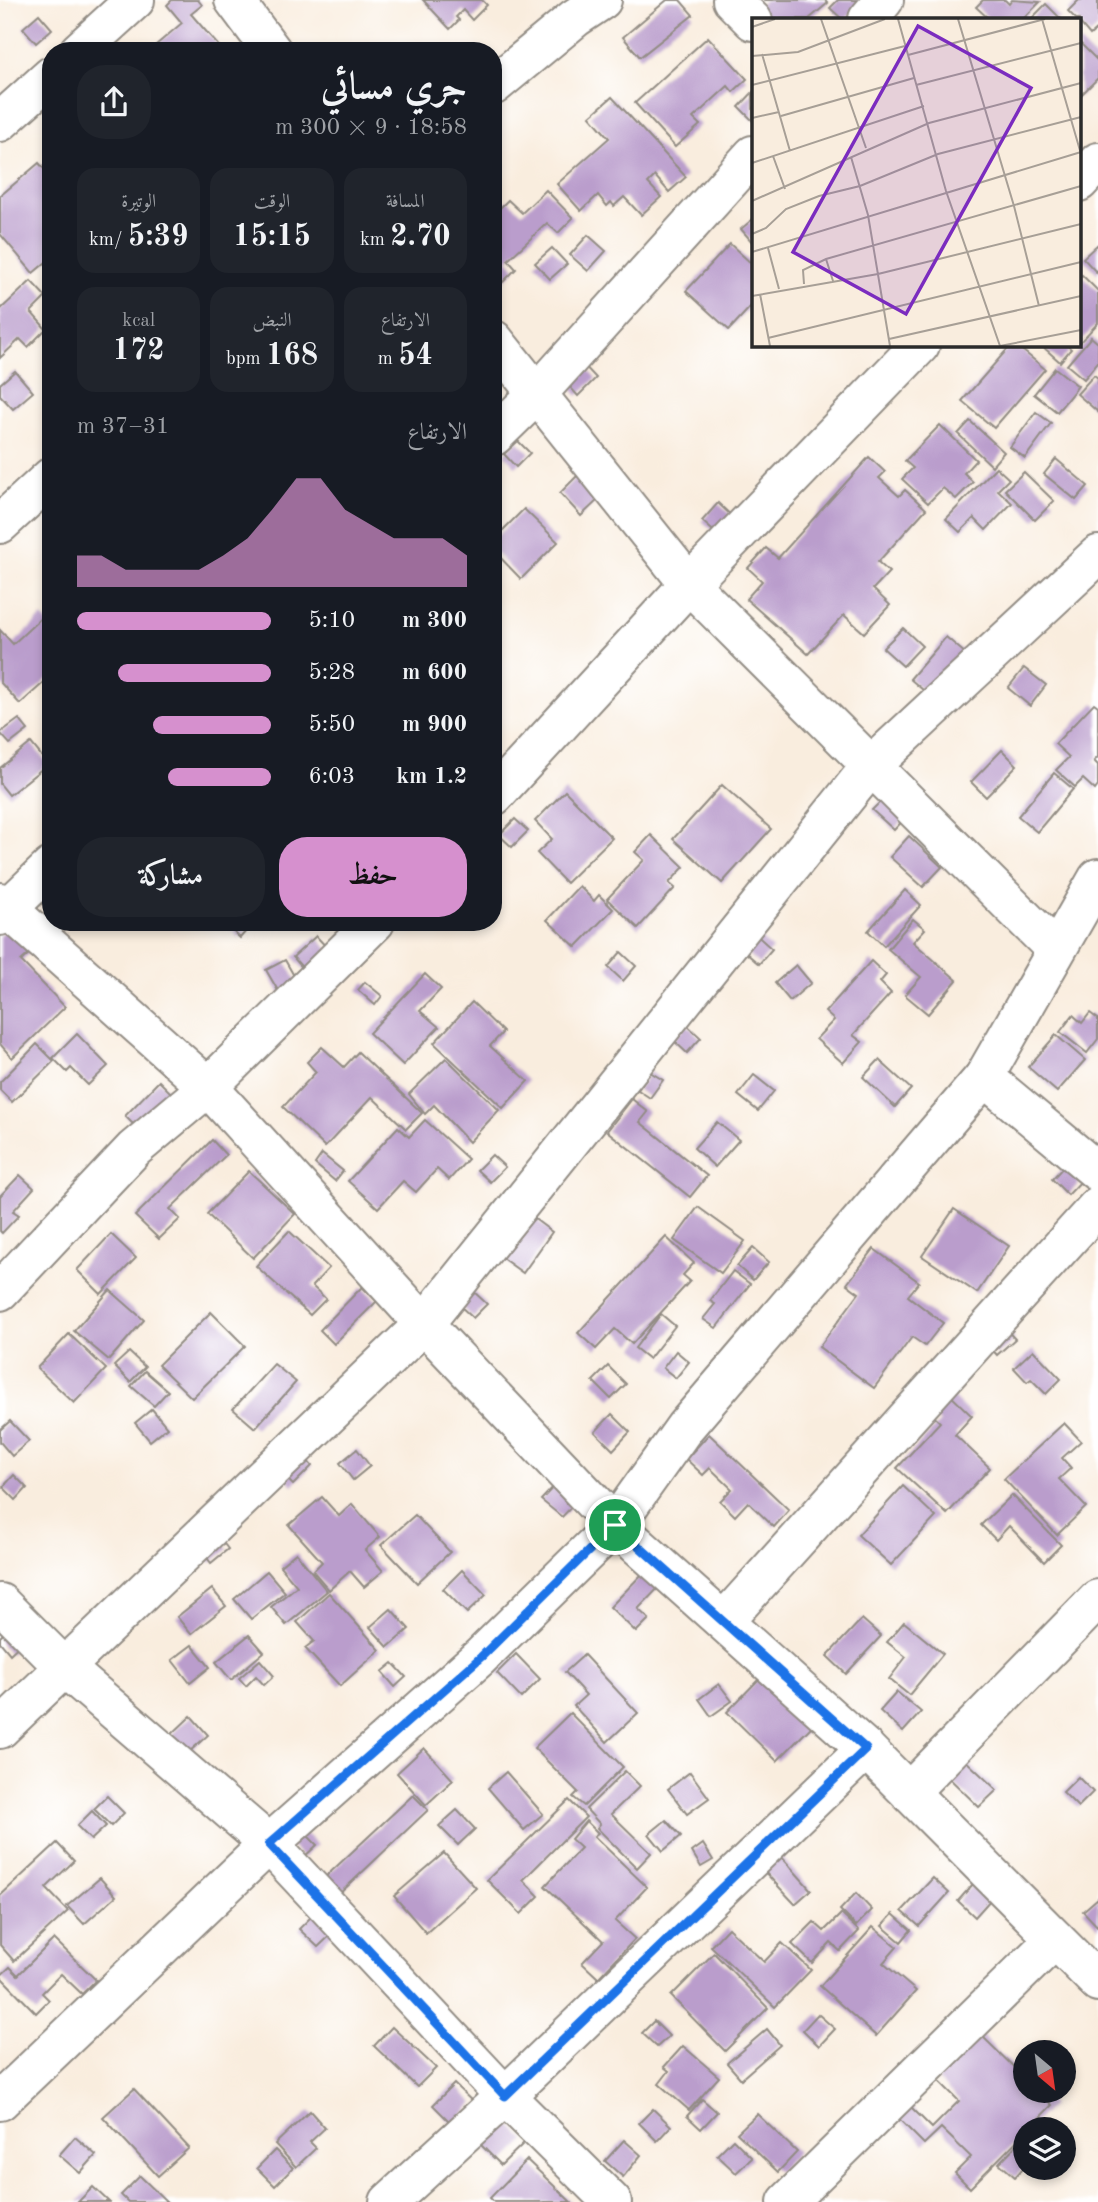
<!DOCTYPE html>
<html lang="ar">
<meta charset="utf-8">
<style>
body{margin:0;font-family:"Old Standard TT",Amiri,serif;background:#20242c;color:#f1f3f6;direction:rtl;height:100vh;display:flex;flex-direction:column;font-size:26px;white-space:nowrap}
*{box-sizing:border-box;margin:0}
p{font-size:23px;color:#9ea1a6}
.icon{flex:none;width:38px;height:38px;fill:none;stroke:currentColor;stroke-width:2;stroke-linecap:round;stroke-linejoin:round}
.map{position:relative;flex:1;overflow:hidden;direction:ltr}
.panel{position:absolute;left:42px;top:42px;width:460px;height:889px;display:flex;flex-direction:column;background:#171b24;border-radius:28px;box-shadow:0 4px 10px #0003;direction:rtl}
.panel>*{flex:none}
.needle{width:46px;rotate:151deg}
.fabs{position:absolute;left:1013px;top:2040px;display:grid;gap:14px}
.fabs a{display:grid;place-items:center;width:63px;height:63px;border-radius:50%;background:#171b24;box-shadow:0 4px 10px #0003;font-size:35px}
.pin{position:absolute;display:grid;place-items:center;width:60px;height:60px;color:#fff;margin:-30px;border:4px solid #fff;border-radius:50%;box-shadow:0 2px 7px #0007}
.round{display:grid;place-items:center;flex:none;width:74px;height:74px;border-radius:28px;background:#20242c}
.overview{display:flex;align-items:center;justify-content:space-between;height:119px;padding:0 35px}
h1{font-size:38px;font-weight:800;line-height:52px}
.stats{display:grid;grid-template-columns:repeat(3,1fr);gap:10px;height:119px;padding:7px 35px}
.stats div{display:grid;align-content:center;border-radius:18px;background:#20242c;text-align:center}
.stats b{font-size:30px;font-weight:800}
.stats small{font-size:19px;font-weight:400}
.stats p{font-size:19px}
.chart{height:196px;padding:14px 35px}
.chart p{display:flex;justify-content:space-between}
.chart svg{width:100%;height:126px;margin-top:7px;fill:#d690ce;opacity:.7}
.action{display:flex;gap:14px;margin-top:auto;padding:14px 35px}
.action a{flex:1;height:80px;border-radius:28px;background:#d690ce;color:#111;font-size:28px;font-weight:800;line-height:80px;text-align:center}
.action a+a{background:#20242c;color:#f1f3f6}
ul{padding:0 35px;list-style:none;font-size:23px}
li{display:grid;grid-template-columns:112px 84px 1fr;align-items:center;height:52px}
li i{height:18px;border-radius:9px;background:#d690ce}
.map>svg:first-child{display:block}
</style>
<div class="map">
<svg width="1098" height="2202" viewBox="0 0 1098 2202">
<rect width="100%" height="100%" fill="#fff"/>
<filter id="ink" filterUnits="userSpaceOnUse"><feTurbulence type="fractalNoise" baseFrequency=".0143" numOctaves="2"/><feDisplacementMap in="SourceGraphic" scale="14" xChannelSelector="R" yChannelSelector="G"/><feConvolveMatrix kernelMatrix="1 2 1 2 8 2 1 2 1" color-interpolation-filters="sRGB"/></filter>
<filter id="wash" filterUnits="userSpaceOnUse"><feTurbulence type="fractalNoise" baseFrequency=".00686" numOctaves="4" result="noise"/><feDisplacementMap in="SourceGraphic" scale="28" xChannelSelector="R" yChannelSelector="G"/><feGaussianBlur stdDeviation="1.57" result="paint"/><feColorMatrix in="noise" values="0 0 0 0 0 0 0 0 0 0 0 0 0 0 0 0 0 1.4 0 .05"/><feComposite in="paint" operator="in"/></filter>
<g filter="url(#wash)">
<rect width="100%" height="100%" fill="#f9edde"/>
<g id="blocks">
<g fill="#ba9dcc">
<polygon points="172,0 198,0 202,5 191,14 223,51 149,51 182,23 167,5"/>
<polygon points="423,0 482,0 487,5 472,20 463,10 456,17 459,20 450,29"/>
<polygon points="667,0 680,0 693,15 640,57 623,37"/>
<polygon points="765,0 825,0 828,3 809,19 764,19 755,9"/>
<polygon points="838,0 860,0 863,3 846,19 842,19 830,8"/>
<polygon points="983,0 1005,0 1009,4 1012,0 1040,2 1023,19 989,19 976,7"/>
<polygon points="1079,0 1098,0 1098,28 1090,35 1079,22 1079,19 1076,19 1068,11"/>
<polygon points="1046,4 1061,19 1031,19"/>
<polygon points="39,14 52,29 36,43 23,28"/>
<polygon points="708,37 747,79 733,92 728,86 693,118 700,125 675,147 635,103"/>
<polygon points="1079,42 1098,61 1098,78 1079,97"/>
<polygon points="753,92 753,121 739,107"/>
<polygon points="612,97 686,177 669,192 655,176 648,183 661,197 641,215 624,197 614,206 611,202 607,206 598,195 581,211 557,184 609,138 590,116"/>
<polygon points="39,163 51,177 51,258 33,273 0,234 0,196"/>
<polygon points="546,190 573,218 558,233 547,223 508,260 516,269 503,282 494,272 494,214 508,200 522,213"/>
<polygon points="753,219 753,243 741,229"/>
<polygon points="588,235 606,251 588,271 570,255"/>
<polygon points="730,244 753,265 753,304 729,330 686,291"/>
<polygon points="1098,244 1098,274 1083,258"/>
<polygon points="552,248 567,264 550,279 535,263"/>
<polygon points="1082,275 1098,291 1098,323 1079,343 1079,279"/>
<polygon points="31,281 46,297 31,312 46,329 28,347 20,339 0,358 0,310"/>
<polygon points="1091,337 1098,343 1098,362 1084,379 1067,365"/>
<polygon points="1011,345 1016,345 1045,369 994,428 962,401"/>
<polygon points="1041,345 1067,345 1071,349 1060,362"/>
<polygon points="581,362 596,378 578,396 563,379"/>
<polygon points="1055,368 1078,386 1057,412 1034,394"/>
<polygon points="15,371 33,392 13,409 0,395 0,384"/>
<polygon points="1094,375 1098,378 1098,412 1077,394"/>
<polygon points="1036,412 1051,423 1025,458 1010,447"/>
<polygon points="970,421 1004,452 992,466 958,434"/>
<polygon points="940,425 976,460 964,473 973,482 956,499 943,488 928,503 902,479 913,468 905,461"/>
<polygon points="518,441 530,453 516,467 504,454"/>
<polygon points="869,457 885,472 879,478 899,496 905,490 926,509 878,562 889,572 873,589 890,605 864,633 844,615 808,654 746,599 762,581 748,568 766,548 778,558"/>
<polygon points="1056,459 1088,486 1076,500 1044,474"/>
<polygon points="996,467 1009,479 998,490 1012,503 986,530 974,518 960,532 946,519"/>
<polygon points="1024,472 1054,501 1035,520 1005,490"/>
<polygon points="578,475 600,498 581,516 560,493"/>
<polygon points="718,503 736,520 720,537 702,521"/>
<polygon points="524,509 558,542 521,579 494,551 494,539"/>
<polygon points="42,617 51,627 51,676 20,704 0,682 0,630 13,644"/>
<polygon points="903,628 922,646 903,666 883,648"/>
<polygon points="946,637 966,654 929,695 910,679"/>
<polygon points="1024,668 1046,685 1030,706 1008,688"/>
<polygon points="1094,703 1098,706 1098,757 1094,761 1098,765 1098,786 1095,790 1083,779 1075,787 1056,770 1069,757 1055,744"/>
<polygon points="19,719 28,730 10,744 0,733"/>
<polygon points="31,743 48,764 9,795 0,784 0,768"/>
<polygon points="1002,750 1017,765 986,797 971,782"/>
<polygon points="1054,773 1073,789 1037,832 1018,816"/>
<polygon points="722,785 771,829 722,883 673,839"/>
<polygon points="565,791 612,838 566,883 537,853 552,839 535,821"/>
<polygon points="886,796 908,815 894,830 872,810"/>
<polygon points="515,819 528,831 512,847 499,835"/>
<polygon points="651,835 684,867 669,883 675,888 638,928 607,899 644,860 635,852"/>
<polygon points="909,836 942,867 923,887 890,857"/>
<polygon points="579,886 594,901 599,895 613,909 576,947 547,920"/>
<polygon points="905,890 921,905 884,946 868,931"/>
<polygon points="913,919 925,929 913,942 957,980 928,1014 905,995 921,977 888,949"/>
<polygon points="223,922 252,922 253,923 240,938"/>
<polygon points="9,927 32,951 21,961 65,1007 12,1058 0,1044 0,936"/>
<polygon points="752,931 772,949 759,964 739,947"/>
<polygon points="316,936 331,952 307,973 293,957"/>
<polygon points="621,952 636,966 623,981 608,967"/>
<polygon points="285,960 298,983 280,994 266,970"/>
<polygon points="871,961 886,975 880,982 891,993 853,1035 862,1042 843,1063 816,1039 834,1020 825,1012"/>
<polygon points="796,965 811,983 790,1001 775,983"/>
<polygon points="425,974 441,989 420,1011 439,1027 403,1065 369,1033"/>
<polygon points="365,982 382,996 375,1005 358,990"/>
<polygon points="472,1002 503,1032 490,1046 528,1081 503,1108 434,1043"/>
<polygon points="1090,1013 1098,1019 1098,1039 1087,1053 1060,1032 1073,1015 1082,1023"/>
<polygon points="687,1025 701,1038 687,1053 673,1040"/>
<polygon points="77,1034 108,1066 88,1085 71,1068 67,1072 53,1058"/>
<polygon points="1056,1035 1085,1060 1057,1092 1028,1067"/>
<polygon points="37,1044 54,1061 12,1102 0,1090 0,1082"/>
<polygon points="322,1047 344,1067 358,1052 422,1113 406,1129 372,1097 325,1147 283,1107 316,1072 307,1062"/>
<polygon points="446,1058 499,1110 469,1142 434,1105 425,1114 409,1094"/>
<polygon points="879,1060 911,1089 895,1107 863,1077"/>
<polygon points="650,1072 663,1080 650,1098 638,1090"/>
<polygon points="754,1075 774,1091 758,1111 738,1095"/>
<polygon points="159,1081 177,1099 143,1134 125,1116"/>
<polygon points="632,1099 648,1112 640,1122 707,1176 690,1197 607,1131"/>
<polygon points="425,1120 468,1159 449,1180 437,1169 416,1192 403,1181 378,1208 348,1181 398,1127 409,1137"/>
<polygon points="717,1122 739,1140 715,1167 694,1148"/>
<polygon points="212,1140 226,1155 170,1209 180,1219 159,1239 135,1216"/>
<polygon points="322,1154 343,1171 335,1181 315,1164"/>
<polygon points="492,1155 505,1167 490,1182 477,1170"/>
<polygon points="1068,1162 1084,1178 1068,1195 1052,1179"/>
<polygon points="249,1171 295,1214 253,1258 207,1214"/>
<polygon points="20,1175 34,1188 13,1211 19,1215 2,1233 0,1231 0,1196"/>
<polygon points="698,1207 745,1241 721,1273 674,1240"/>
<polygon points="954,1209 1009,1246 977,1293 922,1256"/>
<polygon points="532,1217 552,1232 523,1273 502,1258"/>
<polygon points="289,1231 329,1268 312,1286 326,1299 310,1315 256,1266"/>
<polygon points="111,1234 136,1258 101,1294 77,1270"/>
<polygon points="666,1237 694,1263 683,1275 690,1281 632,1344 615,1329 596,1349 578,1333"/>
<polygon points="753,1248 769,1262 753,1280 737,1266"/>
<polygon points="874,1249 919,1282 908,1296 943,1323 925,1346 912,1337 874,1388 819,1347 859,1293 847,1284"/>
<polygon points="733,1271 750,1284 716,1328 703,1319 715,1304 710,1301"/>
<polygon points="362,1287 377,1301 334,1344 320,1330"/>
<polygon points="110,1290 144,1320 109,1360 74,1331"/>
<polygon points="472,1290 487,1304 473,1318 458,1304"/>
<polygon points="211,1312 245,1346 192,1398 158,1365"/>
<polygon points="661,1314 675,1326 649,1359 635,1348"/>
<polygon points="999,1322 1015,1339 997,1355 981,1337"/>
<polygon points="69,1334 106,1369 74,1403 37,1368"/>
<polygon points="1033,1350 1061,1379 1046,1394 1031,1379 1027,1382 1014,1368"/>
<polygon points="676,1351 689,1362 676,1378 663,1368"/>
<polygon points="129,1352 145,1367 130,1382 114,1366"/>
<polygon points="274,1364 296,1382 255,1428 233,1409"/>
<polygon points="608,1366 626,1384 611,1399 593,1381"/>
<polygon points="145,1371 168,1391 154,1406 131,1386"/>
<polygon points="946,1391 972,1416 955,1435 990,1468 947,1514 897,1468 940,1422 928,1411"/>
<polygon points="152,1409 167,1427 150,1441 135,1423"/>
<polygon points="612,1414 630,1432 613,1450 595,1432"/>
<polygon points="10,1421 29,1441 12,1456 0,1442 0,1430"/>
<polygon points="1064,1423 1081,1441 1062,1458 1071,1468 1059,1479 1086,1507 1057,1535 1004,1479"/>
<polygon points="709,1434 789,1510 774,1527 748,1502 735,1516 720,1501 732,1489 710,1468 703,1475 686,1459"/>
<polygon points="357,1449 370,1466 353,1480 340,1463"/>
<polygon points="301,1454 312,1466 293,1485 281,1473"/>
<polygon points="14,1475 27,1488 16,1500 3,1487"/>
<polygon points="559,1481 579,1499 562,1517 541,1500"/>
<polygon points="903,1486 936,1517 891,1565 858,1535"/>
<polygon points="1012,1495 1061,1545 1044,1562 1009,1526 996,1540 981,1525"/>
<polygon points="322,1497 339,1516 352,1504 380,1537 365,1550 383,1571 364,1587 350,1571 329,1590 313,1571 322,1562 289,1525"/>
<polygon points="415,1515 450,1552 417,1583 381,1545"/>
<polygon points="218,1536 228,1549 211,1563 201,1550"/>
<polygon points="296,1553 327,1591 286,1625 271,1607 297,1586 280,1566"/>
<polygon points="649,1567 664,1582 638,1609 649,1619 636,1632 610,1607"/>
<polygon points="462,1570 486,1595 467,1613 443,1589"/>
<polygon points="267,1571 285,1592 251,1619 234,1599"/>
<polygon points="212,1589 226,1606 191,1634 177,1617"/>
<polygon points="329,1593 380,1650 340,1686 305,1648 314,1641 297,1622"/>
<polygon points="391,1609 409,1629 388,1647 370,1627"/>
<polygon points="862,1619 881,1636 846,1674 827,1656"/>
<polygon points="904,1622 943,1654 909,1695 889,1679 906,1657 887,1642"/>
<polygon points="13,1625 26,1639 10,1654 0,1642 0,1637"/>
<polygon points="249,1635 264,1652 231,1680 216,1662"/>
<polygon points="192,1645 210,1667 190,1683 172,1660"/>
<polygon points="516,1654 540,1679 521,1698 497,1673"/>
<polygon points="584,1655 638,1713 607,1742 574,1706 586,1695 565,1672"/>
<polygon points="260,1660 274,1676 264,1685 256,1676 246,1686 239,1678"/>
<polygon points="393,1663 406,1677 395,1687 382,1672"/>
<polygon points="762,1676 812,1726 777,1761 727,1712"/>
<polygon points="719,1684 732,1701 711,1716 699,1699"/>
<polygon points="897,1692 921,1712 903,1732 880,1711"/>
<polygon points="570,1713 623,1767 584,1806 573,1797 578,1792 534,1748"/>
<polygon points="191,1716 208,1735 189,1752 172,1734"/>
<polygon points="424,1748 453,1780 426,1805 397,1773"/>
<polygon points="964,1759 997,1790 979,1807 948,1777"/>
<polygon points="625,1771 640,1786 611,1814 651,1853 637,1868 597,1828 600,1824 586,1809"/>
<polygon points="506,1772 543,1814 524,1830 488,1788"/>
<polygon points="690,1772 709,1798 687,1814 668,1789"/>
<polygon points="1078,1777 1093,1792 1078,1807 1063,1792"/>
<polygon points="413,1795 428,1810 337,1896 322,1880"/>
<polygon points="107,1796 124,1813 111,1826 94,1809"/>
<polygon points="569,1800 586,1817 523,1880 539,1896 521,1914 487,1880"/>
<polygon points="457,1810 475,1829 458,1845 439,1826"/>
<polygon points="92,1811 106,1826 91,1840 77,1826"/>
<polygon points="666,1820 681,1836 663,1851 649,1834"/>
<polygon points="586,1821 598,1833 594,1836 647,1887 615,1921 635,1939 598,1978 582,1963 603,1941 545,1886 581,1848 571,1839"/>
<polygon points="304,1832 317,1845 303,1858 290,1845"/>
<polygon points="57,1843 74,1861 46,1888 68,1911 14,1961 0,1945 0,1896"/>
<polygon points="703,1844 713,1860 701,1867 692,1852"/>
<polygon points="444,1853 476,1888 426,1933 394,1896"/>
<polygon points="779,1854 811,1890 795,1904 762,1869"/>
<polygon points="100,1878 116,1896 84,1924 67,1906"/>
<polygon points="933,1878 949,1893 919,1926 902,1911"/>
<polygon points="973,1884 991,1899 975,1917 958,1901"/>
<polygon points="856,1893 872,1910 856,1926 840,1910"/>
<polygon points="1098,1898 1098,1927 1083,1911"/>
<polygon points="317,1911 336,1930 318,1947 299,1929"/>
<polygon points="841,1914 859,1931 840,1951 831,1943 812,1963 792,1944 814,1922 824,1931"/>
<polygon points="893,1914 911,1930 901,1942 882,1926"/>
<polygon points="873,1927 897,1947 883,1963 916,1991 876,2036 820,1986"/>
<polygon points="728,1928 764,1962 782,1943 811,1970 775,2007 711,1946"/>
<polygon points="54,1939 96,1980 82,1994 61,1974 42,1993 49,2000 36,2013 0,1976 10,1967 18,1975"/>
<polygon points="714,1953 768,2008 725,2051 671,1996"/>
<polygon points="818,2014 835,2029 819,2046 803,2030"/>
<polygon points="654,2021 669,2036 657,2047 642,2033"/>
<polygon points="392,2027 436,2068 417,2087 374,2046"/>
<polygon points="767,2029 780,2045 741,2079 727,2063"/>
<polygon points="981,2035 1026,2079 1026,2091 1038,2091 1052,2105 970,2188 955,2173 971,2157 941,2128 924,2144 896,2116 908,2104 932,2128 959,2101 937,2079"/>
<polygon points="683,2046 719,2077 689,2110 659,2084 669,2071 664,2067"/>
<polygon points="454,2084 474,2103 453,2125 433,2105"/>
<polygon points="134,2089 189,2148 158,2176 103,2117"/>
<polygon points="702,2099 717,2112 701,2129 687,2116"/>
<polygon points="653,2109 671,2126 657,2141 639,2123"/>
<polygon points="310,2111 325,2128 310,2142 316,2148 296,2167 275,2144"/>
<polygon points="757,2114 797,2152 778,2172 737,2133"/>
<polygon points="504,2119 526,2141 501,2165 479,2143"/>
<polygon points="1026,2135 1026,2165 1015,2177 999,2163"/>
<polygon points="75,2137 96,2155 80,2173 59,2155"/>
<polygon points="733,2139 752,2158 736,2173 717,2155"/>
<polygon points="624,2140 641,2155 623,2177 605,2161"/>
<polygon points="275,2150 293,2168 275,2186 257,2168"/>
<polygon points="527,2160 571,2202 494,2202 490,2198"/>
<polygon points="140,2176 167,2202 128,2202 121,2195"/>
<polygon points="93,2187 109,2202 78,2202"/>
</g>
</g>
</g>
<g filter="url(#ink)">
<use href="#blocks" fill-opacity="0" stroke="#928c84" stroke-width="2"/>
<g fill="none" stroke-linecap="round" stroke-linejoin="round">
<g stroke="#928c84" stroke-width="42">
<g id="street">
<polyline points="234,0 272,51"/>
<polyline points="732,0 753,21"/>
<polyline points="868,19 884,0"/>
<polyline points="79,51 135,0"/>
<polyline points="494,85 575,18 602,0"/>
<polyline points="0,122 51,76"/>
<polyline points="1079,182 1098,162"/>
<polyline points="494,340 689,584 1056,950"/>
<polyline points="494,436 537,394 753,155"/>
<polyline points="0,524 51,477"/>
<polyline points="494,796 689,584 920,345"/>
<polyline points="0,902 208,1087 424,1324 615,1525 866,1749 1098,1982"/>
<polyline points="0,916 51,867"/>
<polyline points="984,1077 1098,1172"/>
<polyline points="0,1291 134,1149 208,1087 375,922"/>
<polyline points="0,1603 65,1668 269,1844 505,2096 612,2202"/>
<polyline points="724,1621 1098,1206"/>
<polyline points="0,1729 424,1324 870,767 1098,555"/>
<polyline points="909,1792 1098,1599"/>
<polyline points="0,2101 269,1844 480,1657 615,1525 685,1427 984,1077 1098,878"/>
<polyline points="389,2202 505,2096 866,1749"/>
<polyline points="787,2202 1055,1939"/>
</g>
</g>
<use href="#street" stroke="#fff" stroke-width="38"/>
</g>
</g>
<g fill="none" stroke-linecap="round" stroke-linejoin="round" filter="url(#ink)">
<g stroke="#fff" stroke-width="14">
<polygon id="route" points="615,1525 866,1749 505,2096 269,1844 481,1657"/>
</g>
<use href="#route" stroke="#1a73e8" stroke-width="9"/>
</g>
<g transform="translate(752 18)">
<rect width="329" height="329" fill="#f9edde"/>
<path fill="none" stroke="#a79f96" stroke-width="2" d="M69,1L114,130M146,1L194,173L248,328M206,1L262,188L287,288M290,1L329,136M0,9L23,1M10,36L38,133M156,37L293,1M0,38L46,34L133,1M0,67L153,28M164,67L329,25M29,98L162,60M0,100L27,94M21,138L33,171M99,139L116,197L138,328M0,145L172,88M0,183L177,105L329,65M0,216L14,210L34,191L67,178L108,168L186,136L329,99M16,230L27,271M0,234L329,134M74,241L81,263M52,266L51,252L74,241L329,168M8,276L18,328M0,278L126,256L329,206M16,320L329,244M137,321L329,278M248,328L329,312"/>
<path fill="#7b2cbf" fill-opacity="0.15" stroke="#7b2cbf" stroke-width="3.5" d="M166,8L279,70L154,296L41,234Z"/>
<rect width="329" height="329" fill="none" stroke="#2b2b2b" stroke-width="3.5"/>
</g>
</svg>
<div class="fabs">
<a><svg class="needle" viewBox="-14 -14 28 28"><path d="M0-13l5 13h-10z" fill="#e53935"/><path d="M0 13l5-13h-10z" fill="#9ea1a6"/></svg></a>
<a><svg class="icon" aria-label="layers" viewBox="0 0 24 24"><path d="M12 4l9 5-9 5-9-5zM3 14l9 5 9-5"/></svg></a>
</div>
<div class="pin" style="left:615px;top:1525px;background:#1e9e55"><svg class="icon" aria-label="arrive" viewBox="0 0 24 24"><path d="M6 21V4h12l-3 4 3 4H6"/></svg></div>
<section class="panel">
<div class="overview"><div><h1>جري مسائي</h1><p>18:58 · 9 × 300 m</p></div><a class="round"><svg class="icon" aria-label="share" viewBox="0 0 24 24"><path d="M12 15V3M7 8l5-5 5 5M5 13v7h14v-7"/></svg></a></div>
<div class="stats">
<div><p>المسافة</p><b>2.70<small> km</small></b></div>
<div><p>الوقت</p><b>15:15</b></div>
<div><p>الوتيرة</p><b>5:39<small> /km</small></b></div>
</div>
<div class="stats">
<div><p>الارتفاع</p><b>54<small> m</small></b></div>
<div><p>النبض</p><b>168<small> bpm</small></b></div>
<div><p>kcal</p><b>172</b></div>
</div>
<div class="chart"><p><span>الارتفاع</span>31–37 m</p>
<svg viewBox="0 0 160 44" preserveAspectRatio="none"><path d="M0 44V33L10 33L20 38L30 38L40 38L50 38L60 33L70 27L80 17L90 6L100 6L110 17L120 22L130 27L140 27L150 27L160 33V44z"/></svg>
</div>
<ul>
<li><b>300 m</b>5:10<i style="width:100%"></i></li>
<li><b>600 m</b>5:28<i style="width:79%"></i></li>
<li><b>900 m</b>5:50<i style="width:61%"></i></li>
<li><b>1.2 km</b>6:03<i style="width:53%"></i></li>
</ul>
<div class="action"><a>حفظ</a><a>مشاركة</a></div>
</section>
</div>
